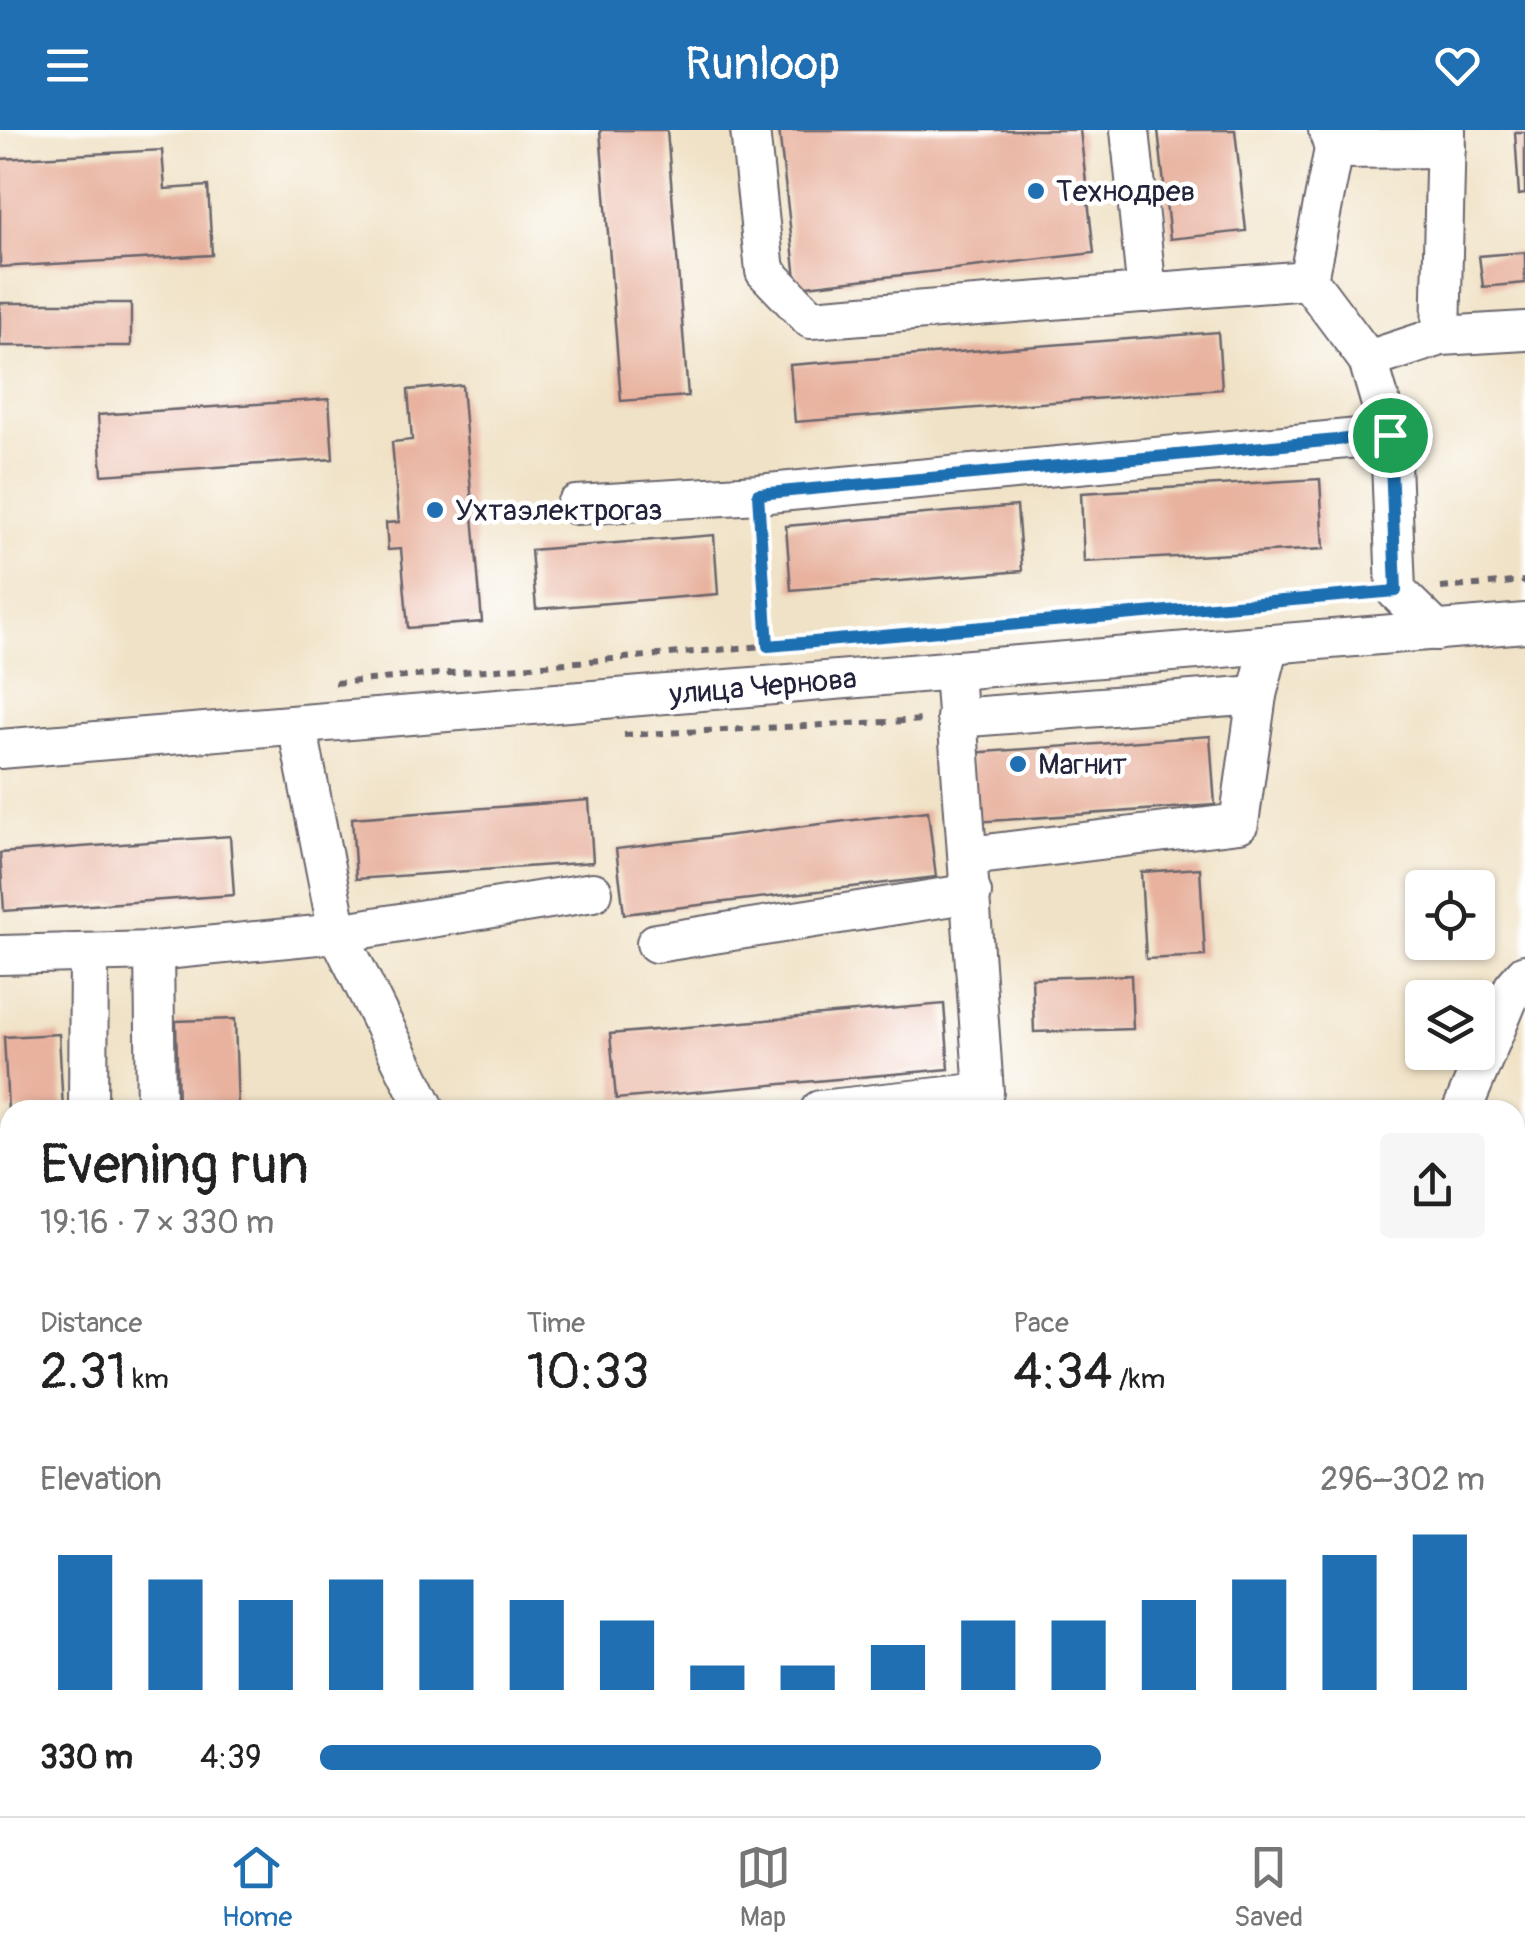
<!DOCTYPE html>
<meta charset="utf-8">
<style>
body{margin:0;font-family:Pangolin,sans-serif;background:#f6f6f6;color:#222;height:100vh;display:flex;flex-direction:column;font-size:38px;white-space:nowrap}
*{box-sizing:border-box;margin:0}
p{font-size:32px;color:#767676}
.icon{flex:none;width:55px;height:55px;fill:none;stroke:currentColor;stroke-width:2;stroke-linecap:round;stroke-linejoin:round}
.map{position:relative;flex:1;overflow:hidden}
.sheet{position:absolute;left:0px;top:970px;width:1525px;height:718px;display:flex;flex-direction:column;background:#fff;border-radius:30px 30px 0 0;box-shadow:0 2px 8px #0004}
.sheet>*{flex:none}
.controls{position:absolute;left:1405px;top:740px;display:grid;gap:20px}
.controls a{display:grid;place-items:center;width:90px;height:90px;border-radius:10px;background:#fff;box-shadow:0 2px 8px #0004;font-size:50px}
.pin{position:absolute;display:grid;place-items:center;width:85px;height:85px;color:#fff;margin:-42px;border:5px solid #fff;border-radius:50%;box-shadow:0 2px 10px #0007}
.round{display:grid;place-items:center;flex:none;width:105px;height:105px;border-radius:10px;background:#f6f6f6}
.overview{display:flex;align-items:center;justify-content:space-between;height:170px;padding:0 40px}
h1{font-size:55px;font-weight:600;line-height:75px}
.figures{display:grid;grid-template-columns:repeat(3,1fr);gap:15px;height:170px;padding:10px 40px}
.figures div{display:grid;align-content:center}
.figures b{font-size:50px;font-weight:600}
.figures small{font-size:28px;font-weight:400}
.figures p{font-size:28px}
.chart{height:280px;padding:20px 40px}
.chart p{display:flex;justify-content:space-between}
.chart svg{width:100%;height:180px;margin-top:10px;stroke:#1f6fb2;stroke-width:6}
ul{padding:0 40px;list-style:none;font-size:32px}
li{display:grid;grid-template-columns:160px 120px 1fr;align-items:center;height:75px}
li i{height:25px;border-radius:12px;background:#1f6fb2}
header{display:flex;justify-content:space-between;align-items:center;height:130px;padding:0 40px;background:#1f6fb2;color:#fff;font-size:45px;font-weight:600}
.dock{display:flex;justify-content:space-around;align-items:center;height:140px;border-top:2px solid #e0e0e0;background:#fff;font-size:28px;color:#767676}
.dock a{display:grid;justify-items:center;gap:5px}
.dock .on{color:#1f6fb2}
.map>svg:first-child{display:block}
</style>
<header><svg class="icon" aria-label="menu" viewBox="0 0 24 24"><path d="M4 6h16M4 12h16M4 18h16"/></svg>Runloop<svg class="icon" aria-label="heart" viewBox="0 0 24 24"><path d="M12 20l-8-8c-3-5 5-10 8-4 3-6 11-1 8 4z"/></svg></header>
<div class="map">
<svg width="1525" height="1686" viewBox="0 0 1525 1686">
<rect width="100%" height="100%" fill="#fff"/>
<filter id="ink" filterUnits="userSpaceOnUse"><feTurbulence type="fractalNoise" baseFrequency=".01" numOctaves="2"/><feDisplacementMap in="SourceGraphic" scale="20" xChannelSelector="R" yChannelSelector="G"/><feConvolveMatrix kernelMatrix="1 2 1 2 8 2 1 2 1" color-interpolation-filters="sRGB"/></filter>
<filter id="wash" filterUnits="userSpaceOnUse"><feTurbulence type="fractalNoise" baseFrequency=".0048" numOctaves="4" result="noise"/><feDisplacementMap in="SourceGraphic" scale="40" xChannelSelector="R" yChannelSelector="G"/><feGaussianBlur stdDeviation="2.25" result="paint"/><feColorMatrix in="noise" values="0 0 0 0 0 0 0 0 0 0 0 0 0 0 0 0 0 1.4 0 .05"/><feComposite in="paint" operator="in"/></filter>
<g filter="url(#wash)">
<rect width="100%" height="100%" fill="#f0e2c6"/>
<polygon fill="#b5ce74" stroke="#6c7858" stroke-width="2.5" points="650,1678 1196,1678 1196,1686 629,1686"/>
<g fill="#90b166" stroke="#596a50" stroke-width="2.5">
<polygon points="10,1397 10,1678 104,1678 82,1686 0,1686 0,1405"/>
<polygon points="217,1678 417,1678 388,1686 236,1686"/>
</g>
<g id="blocks">
<g fill="#e8b29f">
<polygon points="600,0 667,0 688,266 621,271"/>
<polygon points="779,0 1080,0 1094,123 797,157"/>
<polygon points="1158,0 1235,0 1246,101 1170,109"/>
<polygon points="1515,2 1525,2 1525,64 1519,65"/>
<polygon points="162,20 165,59 208,56 212,125 0,137 0,29"/>
<polygon points="1525,122 1525,153 1483,157 1479,126"/>
<rect x="0" y="173" width="131" height="43"/>
<polygon points="1218,202 1222,259 795,292 790,235"/>
<polygon points="462,255 482,492 408,498 401,419 388,420 386,393 399,392 392,312 412,310 408,260"/>
<polygon points="329,269 333,329 102,345 98,285"/>
<polygon points="1320,349 1324,419 1084,432 1081,363"/>
<polygon points="1017,376 1022,441 791,460 786,396"/>
<polygon points="714,405 718,464 536,479 531,420"/>
<polygon points="1210,606 1215,675 975,692 970,623"/>
<polygon points="589,670 593,732 356,749 352,688"/>
<polygon points="928,681 936,747 624,784 616,719"/>
<polygon points="230,706 234,765 4,781 0,723"/>
<polygon points="1200,738 1205,826 1146,829 1141,742"/>
<polygon points="1131,845 1133,899 1034,902 1032,848"/>
<polygon points="944,874 949,939 616,969 610,904"/>
<polygon points="235,889 238,980 178,980 176,891"/>
<polygon points="59,904 63,980 8,980 4,907"/>
<rect x="3" y="1239" width="7" height="61"/>
<polygon points="1525,1637 1525,1686 1522,1686 1515,1676 1515,1644"/>
</g>
</g>
</g>
<g filter="url(#ink)">
<use href="#blocks" fill-opacity="0" stroke="#6a656c" stroke-width="2.5"/>
<g fill="none" stroke-linecap="round" stroke-linejoin="round">
<g stroke="#6a656c" stroke-width="42">
<g id="minor">
<polyline points="750,0 765,141 811,189 1308,150"/>
<polyline points="1130,0 1147,163"/>
<polyline points="1328,0 1334,19 1308,150 1368,230"/>
<polyline points="1334,19 1446,18"/>
<polyline points="1441,206 1525,201"/>
<polyline points="576,375 758,364 1390,305"/>
<polyline points="1437,501 1396,461 1390,305 1368,230 1441,206 1446,0"/>
<polyline points="956,588 1257,565"/>
<polyline points="297,595 338,803 426,980"/>
<polyline points="0,619 1525,493"/>
<polyline points="970,726 1239,693 1257,565 1270,514"/>
<polyline points="656,813 972,763"/>
<polyline points="154,821 156,980"/>
<polyline points="0,825 154,821 338,803 593,762"/>
<polyline points="88,980 89,823"/>
<polyline points="820,980 984,962 954,541"/>
<polyline points="1462,980 1513,858 1525,844"/>
<polyline points="0,1203 10,1203"/>
<polyline points="1441,1678 1446,1686"/>
<polyline points="1250,1686 1253,1678"/>
</g>
</g>
<g stroke="#6a656c" stroke-width="52">
<g id="major">
<polyline points="1515,1064 1525,1060"/>
<polyline points="557,1686 578,1678"/>
</g>
</g>
<g stroke="#6a656c" stroke-width="6" stroke-dasharray="8 8" stroke-linecap="butt">
<polyline points="760,397 769,520"/>
<polyline points="1441,458 1525,451"/>
<polyline points="335,553 1364,464"/>
<polyline points="624,605 926,590"/>
</g>
<use href="#minor" stroke="#fff" stroke-width="38"/>
<use href="#major" stroke="#fff" stroke-width="48"/>
</g>
</g>
<g fill="none" stroke-linecap="round" stroke-linejoin="round" filter="url(#ink)">
<g stroke="#fff" stroke-width="20">
<polygon id="route" points="1390,305 1396,461 768,516 758,364"/>
</g>
<use href="#route" stroke="#1f6fb2" stroke-width="12"/>
</g>
<g fill="#1f6fb2" stroke="#fff" stroke-width="4">
<circle cx="1036" cy="61" r="10"/>
<circle cx="435" cy="380" r="10"/>
<circle cx="1018" cy="634" r="10"/>
</g>
<g text-anchor="middle" stroke-width="9" stroke-linejoin="round" paint-order="stroke">
<g font-size="30" fill="#22223b" stroke="#fff" text-anchor="start">
<text x="1056" y="71">Технодрев</text>
<text x="455" y="390">Ухтаэлектрогаз</text>
<text x="1038" y="644">Магнит</text>
</g>
<g font-size="30" fill="#22223b" stroke="#fff">
<text transform="translate(763 556) rotate(-5)" y="10">улица Чернова</text>
</g>
</g>
</svg>
<div class="controls">
<a><svg class="icon" aria-label="locate" viewBox="0 0 24 24"><circle cx="12" cy="12" r="6"/><path d="M12 2v4M12 18v4M2 12h4M18 12h4"/></svg></a>
<a><svg class="icon" aria-label="layers" viewBox="0 0 24 24"><path d="M12 4l9 5-9 5-9-5zM3 14l9 5 9-5"/></svg></a>
</div>
<div class="pin" style="left:1390px;top:305px;background:#1e9e55"><svg class="icon" aria-label="arrive" viewBox="0 0 24 24"><path d="M6 21V4h12l-3 4 3 4H6"/></svg></div>
<section class="sheet">
<div class="overview"><div><h1>Evening run</h1><p>19:16 · 7 × 330 m</p></div><a class="round"><svg class="icon" aria-label="share" viewBox="0 0 24 24"><path d="M12 15V3M7 8l5-5 5 5M5 13v7h14v-7"/></svg></a></div>
<div class="figures">
<div><p>Distance</p><b>2.31<small> km</small></b></div>
<div><p>Time</p><b>10:33</b></div>
<div><p>Pace</p><b>4:34<small> /km</small></b></div>
</div>
<div class="chart"><p><span>Elevation</span>296–302 m</p>
<svg viewBox="0 0 160 44" preserveAspectRatio="none"><path d="M5 44V11M15 44V17M25 44V22M35 44V17M45 44V17M55 44V22M65 44V27M75 44V38M85 44V38M95 44V33M105 44V27M115 44V27M125 44V22M135 44V17M145 44V11M155 44V6"/></svg>
</div>
<ul>
<li><b>330 m</b>4:39<i style="width:67%"></i></li>
</ul>
</section>
</div>
<nav class="dock">
<a class="on"><svg class="icon" aria-label="home" viewBox="0 0 24 24"><path d="M3 11l9-7 9 7M6 9v11h12V9"/></svg>Home</a>
<a><svg class="icon" aria-label="map" viewBox="0 0 24 24"><path d="M3 6l6-2 6 2 6-2v14l-6 2-6-2-6 2zM9 4v14M15 6v14"/></svg>Map</a>
<a><svg class="icon" aria-label="saved" viewBox="0 0 24 24"><path d="M7 4h10v16l-5-4-5 4z"/></svg>Saved</a>
</nav>
